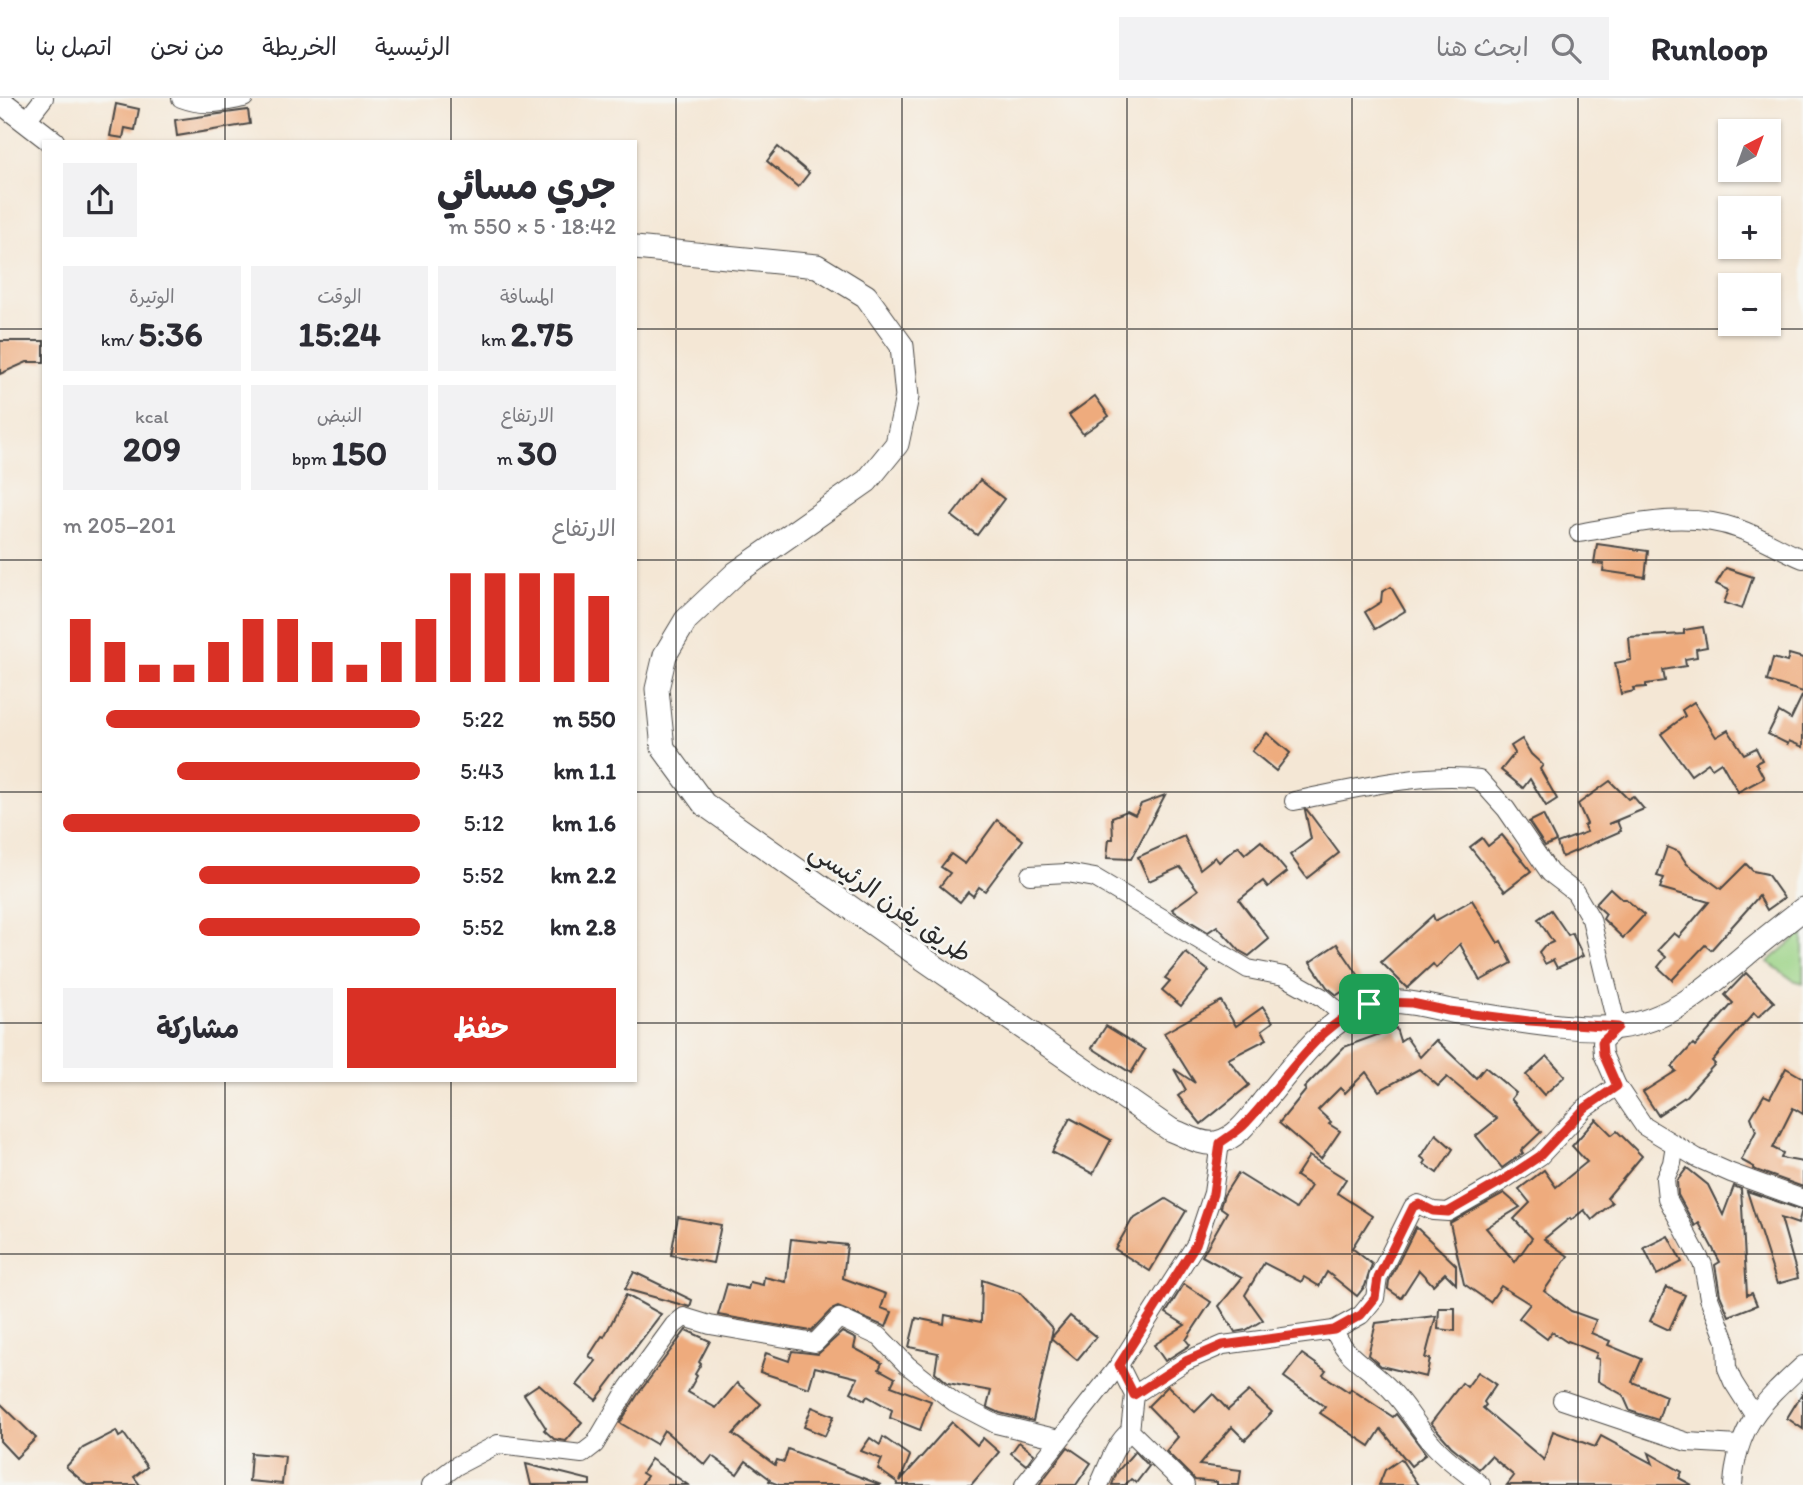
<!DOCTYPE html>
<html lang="ar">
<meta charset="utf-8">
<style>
body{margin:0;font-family:Itim,"Playpen Sans Arabic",sans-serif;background:#f2f2f3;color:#2b2b33;direction:rtl;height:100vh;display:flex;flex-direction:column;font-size:26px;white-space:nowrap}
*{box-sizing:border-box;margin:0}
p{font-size:23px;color:#7c7c81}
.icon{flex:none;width:38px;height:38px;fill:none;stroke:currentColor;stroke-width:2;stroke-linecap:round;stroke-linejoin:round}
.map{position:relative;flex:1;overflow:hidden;direction:ltr}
.panel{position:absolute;left:42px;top:42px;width:595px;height:942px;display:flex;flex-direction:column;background:#fff;border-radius:0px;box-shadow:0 2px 5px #0004;direction:rtl}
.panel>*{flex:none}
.needle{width:46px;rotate:41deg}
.fabs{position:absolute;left:1718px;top:21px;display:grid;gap:14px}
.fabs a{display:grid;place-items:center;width:63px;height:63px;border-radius:0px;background:#fff;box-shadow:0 2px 5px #0004;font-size:35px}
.pin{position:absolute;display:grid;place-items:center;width:60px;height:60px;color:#fff;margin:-30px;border-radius:14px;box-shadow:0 4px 10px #0006}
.round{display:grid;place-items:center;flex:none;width:74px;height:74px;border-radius:0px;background:#f2f2f3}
.summary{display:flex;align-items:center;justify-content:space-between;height:119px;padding:0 21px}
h1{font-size:38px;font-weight:700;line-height:52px}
.stats{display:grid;grid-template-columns:repeat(3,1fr);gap:10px;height:119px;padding:7px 21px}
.stats div{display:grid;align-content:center;border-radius:0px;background:#f2f2f3;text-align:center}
.stats b{font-size:35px;font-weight:700}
.stats small{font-size:19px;font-weight:400}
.stats p{font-size:19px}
.chart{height:196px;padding:14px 21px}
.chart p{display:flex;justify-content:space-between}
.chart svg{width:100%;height:126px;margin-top:7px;stroke:#d93025;stroke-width:6}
.button{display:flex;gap:14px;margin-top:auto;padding:14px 21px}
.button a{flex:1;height:80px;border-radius:0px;background:#d93025;color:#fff;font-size:28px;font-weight:700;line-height:80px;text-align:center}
.button a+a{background:#f2f2f3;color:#2b2b33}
ul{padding:0 21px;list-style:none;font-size:23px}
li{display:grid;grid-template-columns:112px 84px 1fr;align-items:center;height:52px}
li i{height:18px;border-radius:9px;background:#d93025}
header{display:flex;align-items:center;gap:42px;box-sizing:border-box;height:98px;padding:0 35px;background:#fff;border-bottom:2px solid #e1e1e2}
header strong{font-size:33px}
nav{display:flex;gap:38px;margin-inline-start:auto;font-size:24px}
.search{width:490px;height:63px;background:#f2f2f3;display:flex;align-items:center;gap:18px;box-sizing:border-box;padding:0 24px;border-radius:0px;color:#7c7c81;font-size:26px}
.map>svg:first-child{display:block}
</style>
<header>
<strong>Runloop</strong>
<div class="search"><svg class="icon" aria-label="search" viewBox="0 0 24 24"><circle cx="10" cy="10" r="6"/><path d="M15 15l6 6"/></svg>ابحث هنا</div>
<nav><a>الرئيسية</a><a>الخريطة</a><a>من نحن</a><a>اتصل بنا</a></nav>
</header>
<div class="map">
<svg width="1803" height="1387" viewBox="0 0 1803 1387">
<rect width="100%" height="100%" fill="#f6f6f2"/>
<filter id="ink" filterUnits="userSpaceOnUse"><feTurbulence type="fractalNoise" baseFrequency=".0143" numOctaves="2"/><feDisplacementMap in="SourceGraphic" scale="14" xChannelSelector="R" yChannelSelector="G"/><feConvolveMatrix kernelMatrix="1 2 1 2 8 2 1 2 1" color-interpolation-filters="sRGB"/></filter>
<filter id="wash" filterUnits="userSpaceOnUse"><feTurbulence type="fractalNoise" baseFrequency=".00686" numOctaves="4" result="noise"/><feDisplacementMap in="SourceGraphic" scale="28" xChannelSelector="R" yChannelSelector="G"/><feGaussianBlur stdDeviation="1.57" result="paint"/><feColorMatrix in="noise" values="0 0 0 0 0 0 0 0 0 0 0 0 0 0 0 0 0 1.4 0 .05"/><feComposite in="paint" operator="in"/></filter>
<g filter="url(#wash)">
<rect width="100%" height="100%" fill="#f4e7d5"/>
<polygon fill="#9ad284" stroke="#627e58" stroke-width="2" points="1803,834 1803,885 1793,882 1768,864"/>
<g id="blocks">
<g fill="#eeab7d">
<polygon points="116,6 139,11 135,32 125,30 123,40 110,38"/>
<polygon points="248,12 250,26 177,38 175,22"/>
<polygon points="778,49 809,75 798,89 767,63"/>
<polygon points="0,243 44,243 44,264 27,264 0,276"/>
<polygon points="1095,298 1109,318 1083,336 1069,317"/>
<polygon points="980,382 1004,401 977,437 952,418"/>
<polygon points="1597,446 1648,453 1645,479 1603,473 1604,466 1594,465"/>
<polygon points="1726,470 1753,479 1742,511 1724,505 1729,492 1716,486"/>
<polygon points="1391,489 1405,513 1375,531 1365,514 1381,504 1382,494"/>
<polygon points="1703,529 1707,549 1696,551 1697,559 1685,561 1686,568 1663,572 1665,583 1646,586 1646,589 1633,590 1634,593 1621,596 1615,565 1631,562 1629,539 1684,536 1684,532"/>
<polygon points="1789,556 1803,560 1803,594 1767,583 1773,560 1787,564"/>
<polygon points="1803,596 1803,649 1789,643 1788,646 1768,636 1779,614 1791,621"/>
<polygon points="1694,604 1716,639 1728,632 1744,656 1756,650 1762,662 1756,665 1764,680 1738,694 1721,664 1712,670 1708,665 1691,677 1661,636 1685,618 1682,612"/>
<polygon points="1267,635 1290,655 1276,673 1252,653"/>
<polygon points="1522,641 1531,656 1543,667 1540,671 1557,701 1546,708 1530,681 1523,690 1501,672 1515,655 1511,648"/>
<polygon points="1610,683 1628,701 1633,698 1644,711 1608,726 1617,723 1621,733 1562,759 1557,745 1587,734 1584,728 1587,726 1578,706"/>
<polygon points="1165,697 1131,761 1107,760 1109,741 1113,741 1112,719 1127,713 1135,717 1141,706"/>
<polygon points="1305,712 1307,712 1339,755 1307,780 1290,757 1311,741"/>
<polygon points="1543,717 1556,743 1545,748 1529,724"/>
<polygon points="997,722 1023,742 985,793 979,789 973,798 968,794 960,804 940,788 950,775 941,769 951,756 965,766"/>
<polygon points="1502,737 1531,773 1505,793 1470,749 1482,740 1488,748"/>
<polygon points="1184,738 1200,771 1215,759 1219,764 1238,748 1245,756 1261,743 1287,774 1268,789 1263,783 1239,802 1269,841 1249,858 1240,853 1217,828 1208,834 1175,814 1172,811 1198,792 1180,769 1149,783 1138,759"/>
<polygon points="1667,749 1679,754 1687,766 1721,791 1746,766 1753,773 1767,776 1784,800 1767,812 1759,798 1711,852 1705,847 1672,882 1658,869 1666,859 1658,852 1674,835 1679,839 1709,804 1660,790 1664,780 1657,778"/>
<polygon points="1610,790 1622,801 1626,801 1644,817 1623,840 1603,821 1606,816 1595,806"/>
<polygon points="1472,802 1498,845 1501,843 1512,865 1480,883 1460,846 1436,870 1433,866 1407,890 1381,864 1433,817 1435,823"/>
<polygon points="1551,812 1568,837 1572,835 1583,858 1557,870 1553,862 1545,866 1539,854 1544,848 1553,844 1538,821"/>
<polygon points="1337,846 1361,881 1337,897 1327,889 1310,864"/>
<polygon points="1186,855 1209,873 1181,908 1162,892 1170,883 1165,880"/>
<polygon points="1746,875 1774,904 1758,919 1754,915 1712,963 1715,966 1686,998 1658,1017 1643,994 1676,973 1672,969 1693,946 1695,948 1733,905 1725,897"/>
<polygon points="1221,903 1236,928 1263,909 1273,924 1262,932 1267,941 1228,961 1249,987 1201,1026 1178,998 1186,992 1174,971 1195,985 1164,935"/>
<polygon points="1106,928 1145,952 1131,975 1092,950"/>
<polygon points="1396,930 1400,943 1406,939 1420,959 1436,942 1476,980 1485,969 1516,995 1511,1001 1541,1034 1521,1053 1523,1055 1502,1070 1476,1038 1497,1021 1447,979 1438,988 1419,971 1379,993 1366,974 1345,995 1340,990 1318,1012 1331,1024 1329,1026 1340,1033 1321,1061 1279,1025 1306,992 1304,990 1344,949"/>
<polygon points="1547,958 1565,978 1544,997 1526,977"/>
<polygon points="1786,970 1803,980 1803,1016 1793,1010 1773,1050 1783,1055 1781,1060 1803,1064 1803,1089 1753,1071 1754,1069 1741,1062 1756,1033 1751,1019 1764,997 1770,1000"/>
<polygon points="1070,1020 1111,1042 1093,1076 1052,1054"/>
<polygon points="1596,1021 1612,1037 1617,1033 1642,1058 1607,1100 1612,1105 1592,1122 1584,1112 1571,1122 1570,1120 1544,1141 1568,1158 1544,1193 1571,1213 1596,1222 1591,1235 1610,1243 1608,1247 1642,1261 1632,1284 1666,1298 1658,1322 1630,1313 1623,1297 1598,1283 1599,1261 1595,1260 1597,1255 1568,1243 1567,1244 1552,1234 1547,1241 1519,1220 1530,1206 1501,1188 1490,1204 1464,1186 1450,1125 1504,1095 1520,1109 1486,1130 1515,1164 1532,1140 1514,1121 1530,1105 1519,1091 1544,1072 1556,1089 1587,1064 1572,1048"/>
<polygon points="1436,1036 1453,1051 1437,1075 1424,1066 1426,1063 1421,1059"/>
<polygon points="1309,1058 1346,1081 1337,1095 1372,1118 1352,1150 1372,1166 1365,1188 1357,1198 1327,1174 1319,1188 1304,1179 1301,1184 1264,1165 1245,1197 1263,1222 1246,1232 1235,1234 1219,1208 1242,1180 1202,1158 1227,1114 1220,1109 1224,1097 1238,1075 1296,1111 1311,1088 1296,1078"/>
<polygon points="1687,1070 1708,1087 1723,1117 1734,1088 1741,1091 1747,1197 1752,1195 1757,1207 1729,1218 1720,1197 1715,1167 1720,1164 1699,1125 1695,1128 1678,1097 1677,1083"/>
<polygon points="1747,1093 1802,1112 1798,1126 1781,1120 1798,1180 1777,1186"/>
<polygon points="1166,1101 1186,1113 1150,1173 1115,1151 1132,1122"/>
<polygon points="678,1119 721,1127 713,1165 671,1157"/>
<polygon points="1416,1129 1456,1167 1456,1186 1445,1175 1433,1187 1419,1172 1401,1200 1388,1191 1389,1183"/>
<polygon points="1668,1138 1682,1164 1657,1177 1644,1150"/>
<polygon points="791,1141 847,1147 843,1180 886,1196 881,1210 892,1214 886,1229 838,1209 831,1212 811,1233 718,1217 727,1186 748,1191 750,1184 763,1187 764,1179 786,1184"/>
<polygon points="634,1174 692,1202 690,1209 625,1191"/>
<polygon points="982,1182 1020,1195 1053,1231 1051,1240 1070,1218 1096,1239 1077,1262 1051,1240 1033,1323 1000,1315 987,1309 991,1293 948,1285 935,1274 938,1255 909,1249 916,1220 944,1226 945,1217 981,1224"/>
<polygon points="1184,1186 1211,1204 1186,1242 1190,1247 1165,1263 1154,1247 1185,1227 1166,1215"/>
<polygon points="1666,1189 1685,1197 1669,1232 1650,1223"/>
<polygon points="626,1197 661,1216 596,1302 577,1287 596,1263 589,1258 602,1238 604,1239"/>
<polygon points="1439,1210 1455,1210 1455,1233 1438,1231"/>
<polygon points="1436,1218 1425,1260 1430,1261 1426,1279 1381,1268 1368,1257 1376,1225"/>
<polygon points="686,1232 710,1243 699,1264 701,1266 695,1276 697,1278 688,1294 716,1310 737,1285 761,1306 733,1336 775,1367 777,1362 784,1364 788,1351 881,1387 779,1387 769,1383 770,1381 746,1363 737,1376 712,1358 705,1367 664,1332 656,1346 620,1325 638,1296"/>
<polygon points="842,1234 856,1241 854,1250 882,1265 879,1271 895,1280 891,1288 931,1303 920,1332 890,1320 892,1312 867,1298 865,1302 851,1294 858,1280 815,1269 809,1290 760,1274 766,1255 789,1263 792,1253 818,1256"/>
<polygon points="1302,1256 1326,1273 1323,1277 1349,1294 1351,1291 1393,1319 1396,1316 1426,1356 1411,1368 1381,1331 1370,1348 1320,1315 1325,1309 1284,1279"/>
<polygon points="1478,1274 1496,1286 1484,1304 1486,1307 1483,1310 1544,1362 1553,1333 1595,1349 1601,1338 1653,1366 1649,1355 1682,1374 1679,1380 1692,1387 1507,1387 1514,1378 1491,1358 1479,1371 1451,1348 1431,1325 1462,1285 1467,1289"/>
<polygon points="539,1286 582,1324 566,1343 554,1341 544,1332 546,1330 524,1296"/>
<polygon points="1168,1288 1195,1314 1213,1296 1228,1312 1249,1293 1272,1314 1245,1342 1232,1329 1199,1367 1241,1372 1239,1387 1217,1387 1217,1384 1195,1382 1166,1353 1178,1339 1148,1308"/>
<polygon points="1803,1294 1803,1331 1787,1320"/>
<polygon points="0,1305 36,1340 16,1360 0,1343"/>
<polygon points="812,1309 834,1318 825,1338 804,1329"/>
<polygon points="952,1324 977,1347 983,1340 999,1354 971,1387 897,1387 898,1385 878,1371 882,1361 861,1353 870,1340 880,1347 883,1339 910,1358 900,1383"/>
<polygon points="116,1333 119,1339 124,1336 147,1369 134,1379 140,1387 87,1387 66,1369 83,1350"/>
<polygon points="1019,1344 1034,1356 1026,1367 1011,1355"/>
<polygon points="1068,1349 1091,1365 1076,1387 1039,1387"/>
<polygon points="1135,1353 1149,1368 1136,1385 1131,1381 1125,1387 1112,1387 1117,1374"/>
<polygon points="251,1355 285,1358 282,1386 249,1383"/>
<polygon points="651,1361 688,1387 641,1387 647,1378 642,1375"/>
<polygon points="1401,1361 1418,1387 1379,1387 1385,1372"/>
<polygon points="526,1366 590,1382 590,1387 531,1387"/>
</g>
</g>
</g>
<g filter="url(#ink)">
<use href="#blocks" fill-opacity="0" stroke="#494744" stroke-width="2"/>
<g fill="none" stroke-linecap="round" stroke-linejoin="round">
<g stroke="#494744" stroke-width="20">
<g id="minor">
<path d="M181,0C205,9 218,5 244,0"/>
<polyline points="26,23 44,0"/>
<path d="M1579,435C1632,426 1687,412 1739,431C1762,439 1781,452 1803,461"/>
<path d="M1294,703C1350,692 1423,673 1479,681L1506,711L1550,775L1575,794L1591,821L1617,929L1602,944L1603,956L1617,988L1644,1028L1697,1060L1731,1075L1803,1101"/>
<polyline points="1030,777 1067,775 1095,780 1248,871 1284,878 1323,900 1345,919"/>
<polyline points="1675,1047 1672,1065 1665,1081 1667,1100 1703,1167 1709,1200 1726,1243 1727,1270 1733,1284 1754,1317"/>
<polyline points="1334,1232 1361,1217 1375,1200 1378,1180 1413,1109 1418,1106 1433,1113 1448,1114 1502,1083 1540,1058 1585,1010 1617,988"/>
<polyline points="1119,1267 1134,1297 1130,1333 1185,1387"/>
<path d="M1134,1297L1186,1263L1223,1247L1334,1232C1346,1260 1364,1266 1385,1286C1404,1303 1415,1326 1432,1345C1445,1361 1465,1374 1481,1387"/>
<polyline points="1562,1302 1687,1344 1739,1347"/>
<polyline points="431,1387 456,1368 498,1346 582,1356 595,1346 628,1290 674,1227 684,1219 710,1227 815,1245 839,1220 880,1239 907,1267 954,1304 996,1326 1059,1341"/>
<polyline points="1024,1387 1119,1267 1196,1146 1213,1095 1220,1045"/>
<path d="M1099,1387C1108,1369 1114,1346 1130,1333"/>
<path d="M1733,1387C1737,1327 1762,1305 1803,1267"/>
</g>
</g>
<g stroke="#494744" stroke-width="25">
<g id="major">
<polyline points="0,3 53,44"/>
<path d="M635,150L817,168L866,198L902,248L907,299L897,346L867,383L736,475L686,522L665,557L657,591L663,650L704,706L902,846L1171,1032C1185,1037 1201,1047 1216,1045C1236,1042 1252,1018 1263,1004C1292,970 1324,923 1367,908C1399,896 1434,912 1466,915C1512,921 1574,934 1619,929C1672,923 1710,887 1749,854C1767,839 1785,825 1803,811"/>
</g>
</g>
<use href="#minor" stroke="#fff" stroke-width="18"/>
<use href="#major" stroke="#fff" stroke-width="23"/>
</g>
</g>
<g fill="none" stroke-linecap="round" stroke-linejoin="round" filter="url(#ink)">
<g stroke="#fff" stroke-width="14">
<path id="route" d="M1383,904L1412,905L1449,913L1529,923L1618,929L1602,944L1603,956L1617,988L1585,1010L1540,1058L1502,1083L1448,1114L1433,1113L1419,1106L1413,1109L1378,1180L1375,1200L1361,1217L1334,1232L1223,1247L1186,1263L1134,1297L1119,1267L1196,1146L1213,1096L1220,1045C1229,1038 1239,1033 1246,1025C1287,983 1321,915 1383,904Z"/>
</g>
<use href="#route" stroke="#d93025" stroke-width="9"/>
</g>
<path fill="none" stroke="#2b2b2b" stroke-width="2" stroke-opacity="0.55" d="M225,0V44M451,0V44M676,0V1387M902,0V1387M1127,0V1387M1352,0V1387M1578,0V1387M0,231H44M635,231H1803M0,462H44M635,462H1803M0,694H44M635,694H1803M0,925H44M635,925H1803M225,982V1387M451,982V1387M0,1156H1803"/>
<g text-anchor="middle" stroke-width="5" stroke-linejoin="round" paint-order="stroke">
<g font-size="26" fill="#2b2b2b" stroke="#f6f6f2">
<text transform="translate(891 804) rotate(35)" y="9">طريق يفرن الرئيسي</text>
</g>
</g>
</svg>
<div class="fabs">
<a><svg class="needle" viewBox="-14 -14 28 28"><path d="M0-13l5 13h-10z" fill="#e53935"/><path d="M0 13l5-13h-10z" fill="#7c7c81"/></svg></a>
<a>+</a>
<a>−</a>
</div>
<div class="pin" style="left:1369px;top:906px;background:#1e9e55"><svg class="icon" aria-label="arrive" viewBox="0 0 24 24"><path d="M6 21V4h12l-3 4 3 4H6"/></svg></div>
<section class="panel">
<div class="summary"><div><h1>جري مسائي</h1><p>18:42 · 5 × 550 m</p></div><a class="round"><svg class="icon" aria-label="share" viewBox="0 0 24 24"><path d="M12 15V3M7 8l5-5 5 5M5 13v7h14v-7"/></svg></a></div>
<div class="stats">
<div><p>المسافة</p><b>2.75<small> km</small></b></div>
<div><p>الوقت</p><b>15:24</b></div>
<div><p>الوتيرة</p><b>5:36<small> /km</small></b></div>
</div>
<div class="stats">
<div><p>الارتفاع</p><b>30<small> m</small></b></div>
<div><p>النبض</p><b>150<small> bpm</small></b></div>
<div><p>kcal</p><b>209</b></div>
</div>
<div class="chart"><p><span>الارتفاع</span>201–205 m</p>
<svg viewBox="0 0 160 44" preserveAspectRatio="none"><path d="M5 44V22M15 44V30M25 44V38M35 44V38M45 44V30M55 44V22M65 44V22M75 44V30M85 44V38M95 44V30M105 44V22M115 44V6M125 44V6M135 44V6M145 44V6M155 44V14"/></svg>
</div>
<ul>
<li><b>550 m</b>5:22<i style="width:88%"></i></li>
<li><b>1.1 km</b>5:43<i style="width:68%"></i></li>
<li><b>1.6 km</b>5:12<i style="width:100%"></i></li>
<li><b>2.2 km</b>5:52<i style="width:62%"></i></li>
<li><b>2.8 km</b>5:52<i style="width:62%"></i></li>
</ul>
<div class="button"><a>حفظ</a><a>مشاركة</a></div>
</section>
</div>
